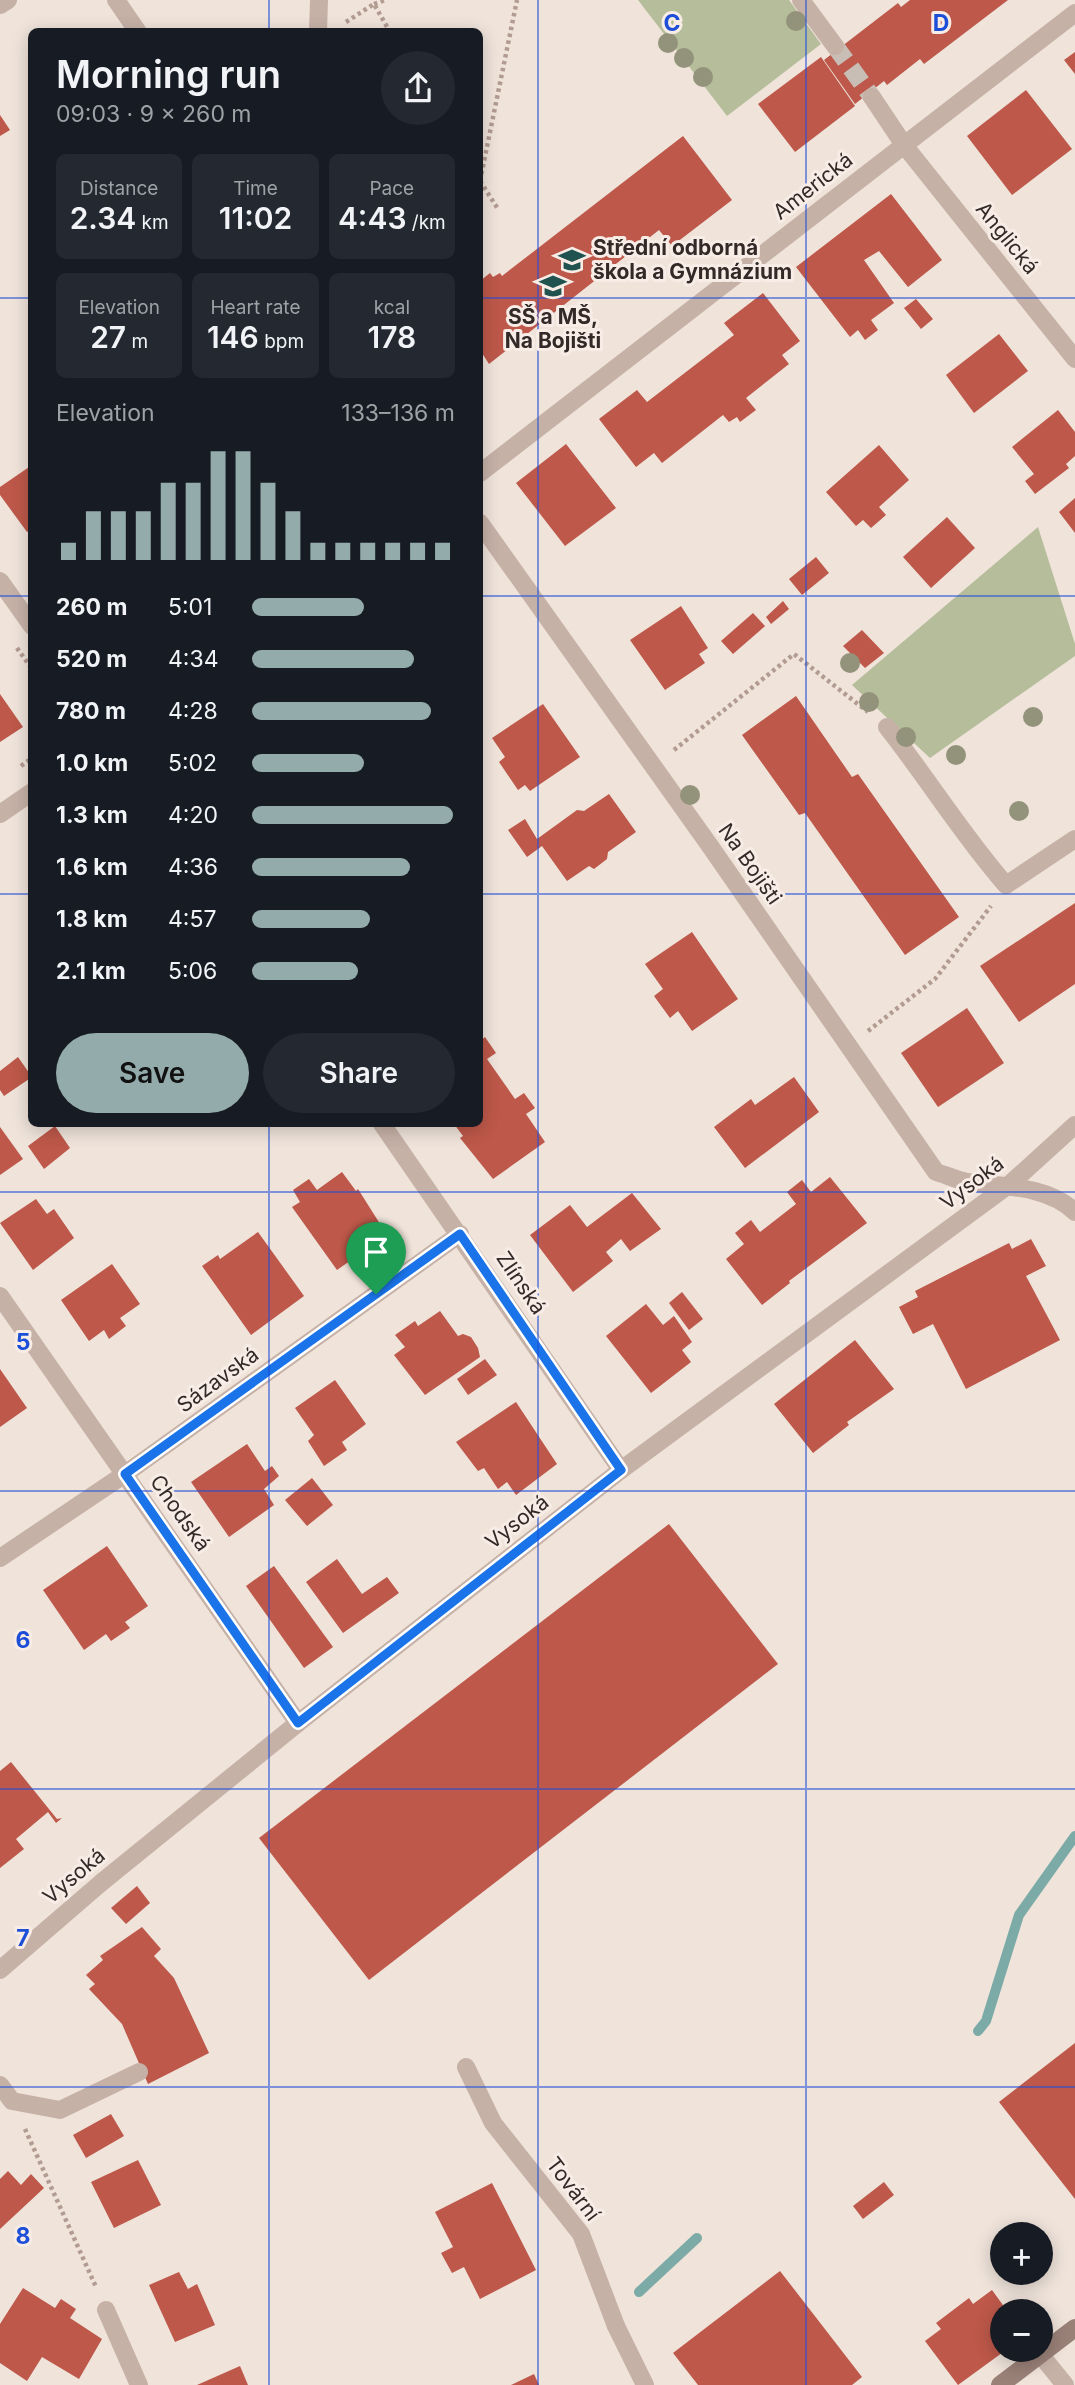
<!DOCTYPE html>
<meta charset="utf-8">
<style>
body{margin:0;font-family:Inter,sans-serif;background:#242831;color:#f1f3f6;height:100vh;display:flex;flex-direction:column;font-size:26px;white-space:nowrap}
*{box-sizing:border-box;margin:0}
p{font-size:23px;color:#9ea1a6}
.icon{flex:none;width:38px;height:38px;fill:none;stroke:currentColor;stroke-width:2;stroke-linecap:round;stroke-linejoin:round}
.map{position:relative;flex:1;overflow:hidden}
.details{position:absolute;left:28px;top:28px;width:455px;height:1099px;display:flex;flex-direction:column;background:#171b24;border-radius:10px;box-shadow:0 4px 18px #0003}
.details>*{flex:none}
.buttons{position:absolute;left:990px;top:2222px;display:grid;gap:14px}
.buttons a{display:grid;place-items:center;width:63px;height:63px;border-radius:50%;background:#171b24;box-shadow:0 4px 18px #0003;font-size:35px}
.pin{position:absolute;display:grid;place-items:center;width:60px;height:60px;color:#fff;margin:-72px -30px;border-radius:50% 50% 50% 0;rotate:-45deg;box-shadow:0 0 7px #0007}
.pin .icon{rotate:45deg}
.round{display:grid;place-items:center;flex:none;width:74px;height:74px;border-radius:37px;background:#242831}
.headline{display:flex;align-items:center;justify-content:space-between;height:119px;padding:0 28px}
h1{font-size:38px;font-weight:600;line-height:52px}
.figures{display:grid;grid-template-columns:repeat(3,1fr);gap:10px;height:119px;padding:7px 28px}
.figures div{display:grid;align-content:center;border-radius:10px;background:#242831;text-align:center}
.figures b{font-size:30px;font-weight:600}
.figures small{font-size:19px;font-weight:400}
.figures p{font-size:19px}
.chart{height:196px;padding:14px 28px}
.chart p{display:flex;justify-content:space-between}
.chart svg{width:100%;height:126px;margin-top:7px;stroke:#93abab;stroke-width:6}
.button{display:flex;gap:14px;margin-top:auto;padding:14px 28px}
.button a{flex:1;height:80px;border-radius:42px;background:#93abab;color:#111;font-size:28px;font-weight:600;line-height:80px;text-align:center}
.button a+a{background:#242831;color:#f1f3f6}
ul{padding:0 28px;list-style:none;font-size:23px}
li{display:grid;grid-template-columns:112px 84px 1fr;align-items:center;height:52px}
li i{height:18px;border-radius:9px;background:#93abab}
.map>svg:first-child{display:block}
</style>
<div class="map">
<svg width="1075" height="2385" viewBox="0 0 1075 2385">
<rect width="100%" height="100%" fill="#efe3da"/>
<g fill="#b6bd9b">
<polygon points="638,0 789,0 821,44 727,116"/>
<polygon points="1038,527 1075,644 1075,656 930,758 852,685"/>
</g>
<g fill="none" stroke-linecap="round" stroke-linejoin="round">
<g stroke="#7baaa7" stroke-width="10">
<polyline points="978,2031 986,2021 1019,1915 1075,1836"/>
<polyline points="639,2292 697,2238"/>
</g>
</g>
<g fill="#bd584a">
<polygon points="910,0 1008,0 924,64 920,59 887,85 884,81 855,104 824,60 898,3 901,7"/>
<polygon points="1075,52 1075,74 1064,60"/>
<polygon points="821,57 855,106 795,152 758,104"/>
<polygon points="1026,90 1072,149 1012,195 967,136"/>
<polygon points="0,115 10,130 0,136"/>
<polygon points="683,136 732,200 672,246 659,230 489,364 480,350 480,288 483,285 480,281 490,273 493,277 500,273 502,276"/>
<polygon points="891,194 942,260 908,287 879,251 864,260 894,303 871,320 878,330 865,340 858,330 850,337 796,267"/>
<polygon points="763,293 800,341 782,355 789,364 746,398 756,410 740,422 737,417 729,422 723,415 662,463 654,453 636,467 599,419 637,390 647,402 734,335 724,323"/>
<polygon points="916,299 933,319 921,329 904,308"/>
<polygon points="999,334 1028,371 974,413 946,375"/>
<polygon points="1058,410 1075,432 1075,456 1066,464 1069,468 1035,494 1025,481 1034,474 1012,447"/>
<polygon points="566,444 616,508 565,546 516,483"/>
<polygon points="879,445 909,480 879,507 886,515 871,528 863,520 856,526 826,492"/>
<polygon points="32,465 32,529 27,532 0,495 0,487"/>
<polygon points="1075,498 1075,533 1059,512"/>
<polygon points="947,517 975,548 931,588 903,557"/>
<polygon points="816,557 829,573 802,595 789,579"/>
<polygon points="783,601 789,609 771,624 766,617"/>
<polygon points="681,606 708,648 699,654 705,663 665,690 630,640"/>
<polygon points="753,613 765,626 733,654 721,641"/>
<polygon points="862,630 884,653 865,668 843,646"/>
<polygon points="0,694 23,727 0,742"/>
<polygon points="796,696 852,777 858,774 959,917 905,955 805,813 799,815 742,735"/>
<polygon points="543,704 580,757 530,791 525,785 518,790 499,762 505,757 492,738"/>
<polygon points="609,794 636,832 608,852 607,859 594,869 589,866 567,881 542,846 527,857 508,830 525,819 537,839 577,810 584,811"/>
<polygon points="1075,903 1075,984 1019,1022 980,966"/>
<polygon points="692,932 738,999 692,1031 678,1011 670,1018 654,996 663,989 645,964"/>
<polygon points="967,1008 1004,1063 938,1107 901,1053"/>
<polygon points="485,1037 496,1053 487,1059 515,1099 524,1093 535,1108 526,1114 545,1142 493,1179 460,1138 463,1136 454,1124 480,1124 480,1041"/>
<polygon points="18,1057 32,1077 4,1096 0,1090 0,1071"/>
<polygon points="794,1077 819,1112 745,1168 714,1127 751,1099 755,1105"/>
<polygon points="55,1126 70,1148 44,1169 28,1146"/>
<polygon points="0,1127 23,1159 0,1175"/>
<polygon points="342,1172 356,1191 358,1189 387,1235 337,1270 292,1207 300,1202 293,1190 309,1179 317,1190"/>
<polygon points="830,1177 867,1223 789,1281 790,1283 762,1305 726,1259 744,1244 735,1233 751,1220 760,1232 796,1204 787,1192 802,1180 811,1192"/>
<polygon points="632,1193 661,1229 630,1251 621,1239 606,1252 613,1261 573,1292 530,1235 570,1205 587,1227"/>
<polygon points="36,1199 47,1214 54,1209 74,1238 33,1270 0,1223"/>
<polygon points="258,1232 304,1296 251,1335 202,1266 218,1255 220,1259"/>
<polygon points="1031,1239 1046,1266 1026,1276 1060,1340 966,1389 933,1324 913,1334 899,1307 918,1297 915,1291 1009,1243 1012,1249"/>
<polygon points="112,1264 140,1304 120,1318 126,1326 109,1339 104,1330 89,1341 61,1300"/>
<polygon points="682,1292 703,1319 689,1330 669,1303"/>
<polygon points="646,1304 663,1325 674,1316 692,1342 682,1350 691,1362 651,1393 606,1336"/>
<polygon points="440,1311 458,1336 463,1334 471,1337 478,1348 480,1357 425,1395 394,1355 405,1347 395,1335 415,1321 418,1326"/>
<polygon points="855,1340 894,1389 847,1422 849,1425 813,1453 774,1404"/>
<polygon points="485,1359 497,1375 468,1395 457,1379"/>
<polygon points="0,1369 27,1408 0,1427"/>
<polygon points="335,1380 366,1424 342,1442 347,1450 324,1466 308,1441 314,1435 295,1408"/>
<polygon points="516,1402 557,1464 516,1495 507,1482 498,1489 484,1468 478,1471 456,1442"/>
<polygon points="247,1444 265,1471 272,1466 279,1476 264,1489 274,1505 229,1537 191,1482"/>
<polygon points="312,1478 333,1505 307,1526 285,1500"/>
<polygon points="669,1524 778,1664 369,1980 259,1838"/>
<polygon points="107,1546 148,1606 125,1622 130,1628 111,1641 106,1634 84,1650 43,1590"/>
<polygon points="337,1559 362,1594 387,1577 399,1593 343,1633 306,1582"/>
<polygon points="274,1566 333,1647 304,1668 246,1586"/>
<polygon points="11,1762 57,1819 62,1818 56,1823 48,1812 16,1839 24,1849 0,1868 0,1771"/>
<polygon points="137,1886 150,1903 126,1924 111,1908"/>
<polygon points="142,1927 161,1949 154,1956 174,1978 209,2053 148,2084 122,2024 89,1989 95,1984 86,1975 103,1960 100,1956"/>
<polygon points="1075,2043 1075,2199 999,2102"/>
<polygon points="111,2114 124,2136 86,2158 73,2135"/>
<polygon points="138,2160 161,2205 114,2228 91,2182"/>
<polygon points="8,2171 21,2185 31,2174 44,2188 0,2229 0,2179"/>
<polygon points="884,2182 894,2195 863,2219 853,2206"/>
<polygon points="492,2183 536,2270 480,2299 464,2267 452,2273 441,2253 453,2247 435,2212"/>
<polygon points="780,2271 862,2377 852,2385 698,2385 673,2353"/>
<polygon points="179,2272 188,2289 197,2284 215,2325 175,2342 149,2285"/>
<polygon points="23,2288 55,2308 61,2299 76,2309 70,2318 102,2339 79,2379 42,2357 27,2381 0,2363 0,2324"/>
<polygon points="992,2290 1008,2312 1003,2312 1003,2350 1006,2350 958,2385 925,2341 941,2329 936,2323 969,2298 973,2304"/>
<polygon points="240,2366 248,2385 197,2385"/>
<polygon points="534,2374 539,2385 511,2385"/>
</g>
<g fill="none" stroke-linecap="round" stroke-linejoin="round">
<polyline stroke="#c9beb6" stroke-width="18" stroke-dasharray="18 9" stroke-linecap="butt" points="835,46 872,97"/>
<g stroke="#b29b91" stroke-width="4.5" stroke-dasharray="3.5 3.5" stroke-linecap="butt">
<polyline points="374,4 385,0"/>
<polyline points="346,22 374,4 390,32"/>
<polyline points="480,181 517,0"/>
<polyline points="480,181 498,209"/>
<polyline points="17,648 32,669"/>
<polyline points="674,750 794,654 868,712"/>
<polyline points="21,766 32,758"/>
<polyline points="868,1031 935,979 991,906"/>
<polyline points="25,2129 96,2287"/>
</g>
<g stroke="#c6b1a7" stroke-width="18">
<polyline points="801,0 835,46"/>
<polyline points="318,32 319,0"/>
<polyline points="872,97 904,145"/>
<path d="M887,727C928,779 963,836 1006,885L1075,839"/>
<polyline points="102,1882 298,1723 621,1470"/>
<polyline points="466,2067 493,2123 581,2234 616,2326"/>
<polyline points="0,2085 12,2101 60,2110 139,2072"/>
<polyline points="1040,2354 1065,2385"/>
</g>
<g stroke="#c6b1a7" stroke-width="18">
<polyline points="116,0 138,32"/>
<polyline points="0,5 8,0"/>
<polyline points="904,145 1075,359"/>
<polyline points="480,473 1075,13"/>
<path d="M480,523L710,846L936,1172C946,1175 957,1180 967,1182C1004,1187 1047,1185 1075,1212"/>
<polyline points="0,581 32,626"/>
<polyline points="0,814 32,792"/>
<polyline points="382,1124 621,1470 1010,1184 1075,1125"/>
<polyline points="0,1296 298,1723"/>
<polyline points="0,1558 125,1474 460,1234"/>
<polyline points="0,1970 102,1882"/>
<polyline points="106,2310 139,2385"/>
<polyline points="616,2326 645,2385"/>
</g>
<polyline stroke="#9a8178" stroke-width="18" points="1000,2385 1075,2328"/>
</g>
<g fill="#93927a">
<circle cx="796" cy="21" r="10"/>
<circle cx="668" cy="43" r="10"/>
<circle cx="684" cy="58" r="10"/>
<circle cx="703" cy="77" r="10"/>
<circle cx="850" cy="663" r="10"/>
<circle cx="869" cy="702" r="10"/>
<circle cx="1033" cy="717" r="10"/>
<circle cx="906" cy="737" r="10"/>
<circle cx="956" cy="755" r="10"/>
<circle cx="690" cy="795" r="10"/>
<circle cx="1019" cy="811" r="10"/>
</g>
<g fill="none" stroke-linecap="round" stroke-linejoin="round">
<g stroke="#fff" stroke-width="14">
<polygon id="route" points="460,1234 621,1470 298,1723 125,1474"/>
</g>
<use href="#route" stroke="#1a73e8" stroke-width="9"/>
</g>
<path fill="none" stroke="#1d4ed8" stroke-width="2" stroke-opacity="0.55" d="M269,0V32M538,0V2385M806,0V2385M0,298H32M480,298H1075M0,596H32M480,596H1075M0,894H32M480,894H1075M269,1124V2385M0,1192H1075M0,1491H1075M0,1789H1075M0,2087H1075"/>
<defs>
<g id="university-bare" transform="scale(2.1)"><path d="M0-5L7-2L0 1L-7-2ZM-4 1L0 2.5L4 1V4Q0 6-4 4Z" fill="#20524f" stroke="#f8ede6" stroke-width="2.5" paint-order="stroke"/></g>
<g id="school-bare" transform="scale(2.1)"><path d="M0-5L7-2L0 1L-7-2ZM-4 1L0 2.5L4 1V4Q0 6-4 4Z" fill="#20524f" stroke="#f8ede6" stroke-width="2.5" paint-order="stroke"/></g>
</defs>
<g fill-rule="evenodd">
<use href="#university-bare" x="572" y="260"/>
<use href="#school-bare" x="553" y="286"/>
</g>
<g text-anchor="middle" stroke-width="6" stroke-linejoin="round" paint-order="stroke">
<g font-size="21" fill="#332927" stroke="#f8ede6">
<text transform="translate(813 186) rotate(-38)" y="7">Americká</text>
<text transform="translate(1007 238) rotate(51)" y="7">Anglická</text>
<text transform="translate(750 864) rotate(55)" y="7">Na Bojišti</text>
<text transform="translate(972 1183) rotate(-37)" y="7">Vysoká</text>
<text transform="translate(521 1283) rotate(56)" y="7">Zlínská</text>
<text transform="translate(218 1380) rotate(-36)" y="7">Sázavská</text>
<text transform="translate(180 1513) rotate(55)" y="7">Chodská</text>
<text transform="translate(517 1522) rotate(-38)" y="7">Vysoká</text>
<text transform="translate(74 1876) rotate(-40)" y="7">Vysoká</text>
<text transform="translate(573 2189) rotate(53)" y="7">Tovární</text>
</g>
<g font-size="21" font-weight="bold" fill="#332927" stroke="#f8ede6" text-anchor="start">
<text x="593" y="255">Střední odborná<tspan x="593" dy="24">škola a Gymnázium</tspan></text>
<text x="553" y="324" text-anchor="middle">SŠ a MŠ,<tspan x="553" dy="24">Na Bojišti</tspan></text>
</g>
</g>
<g font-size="23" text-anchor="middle" font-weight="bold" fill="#1d4ed8" stroke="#f8ede6" stroke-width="6" stroke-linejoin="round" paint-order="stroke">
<text x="672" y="31">C</text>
<text x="941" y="31">D</text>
<text x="23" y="1350">5</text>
<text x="23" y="1648">6</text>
<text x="23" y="1946">7</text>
<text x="23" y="2244">8</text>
</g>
</svg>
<div class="buttons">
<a>+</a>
<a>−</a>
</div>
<div class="pin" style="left:376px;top:1294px;background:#1e9e55"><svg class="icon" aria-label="arrive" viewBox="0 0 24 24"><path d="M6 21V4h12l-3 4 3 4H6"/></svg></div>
<section class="details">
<div class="headline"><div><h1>Morning run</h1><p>09:03 · 9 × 260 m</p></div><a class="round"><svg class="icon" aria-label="share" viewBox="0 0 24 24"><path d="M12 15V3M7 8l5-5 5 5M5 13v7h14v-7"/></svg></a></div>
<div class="figures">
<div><p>Distance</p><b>2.34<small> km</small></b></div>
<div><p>Time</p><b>11:02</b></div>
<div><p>Pace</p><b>4:43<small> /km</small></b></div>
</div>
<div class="figures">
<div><p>Elevation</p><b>27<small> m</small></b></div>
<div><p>Heart rate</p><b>146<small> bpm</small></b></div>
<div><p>kcal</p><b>178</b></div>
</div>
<div class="chart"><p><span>Elevation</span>133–136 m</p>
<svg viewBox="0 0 160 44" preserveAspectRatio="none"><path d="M5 44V38M15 44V27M25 44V27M35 44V27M45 44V17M55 44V17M65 44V6M75 44V6M85 44V17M95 44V27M105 44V38M115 44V38M125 44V38M135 44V38M145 44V38M155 44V38"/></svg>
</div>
<ul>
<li><b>260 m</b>5:01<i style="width:55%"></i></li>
<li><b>520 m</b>4:34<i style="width:80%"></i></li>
<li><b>780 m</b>4:28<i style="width:88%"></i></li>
<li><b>1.0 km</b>5:02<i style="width:55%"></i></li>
<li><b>1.3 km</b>4:20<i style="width:99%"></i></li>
<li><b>1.6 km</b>4:36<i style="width:78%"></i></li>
<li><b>1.8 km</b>4:57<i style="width:58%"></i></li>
<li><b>2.1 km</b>5:06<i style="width:52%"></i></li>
</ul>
<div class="button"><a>Save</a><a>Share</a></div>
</section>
</div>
